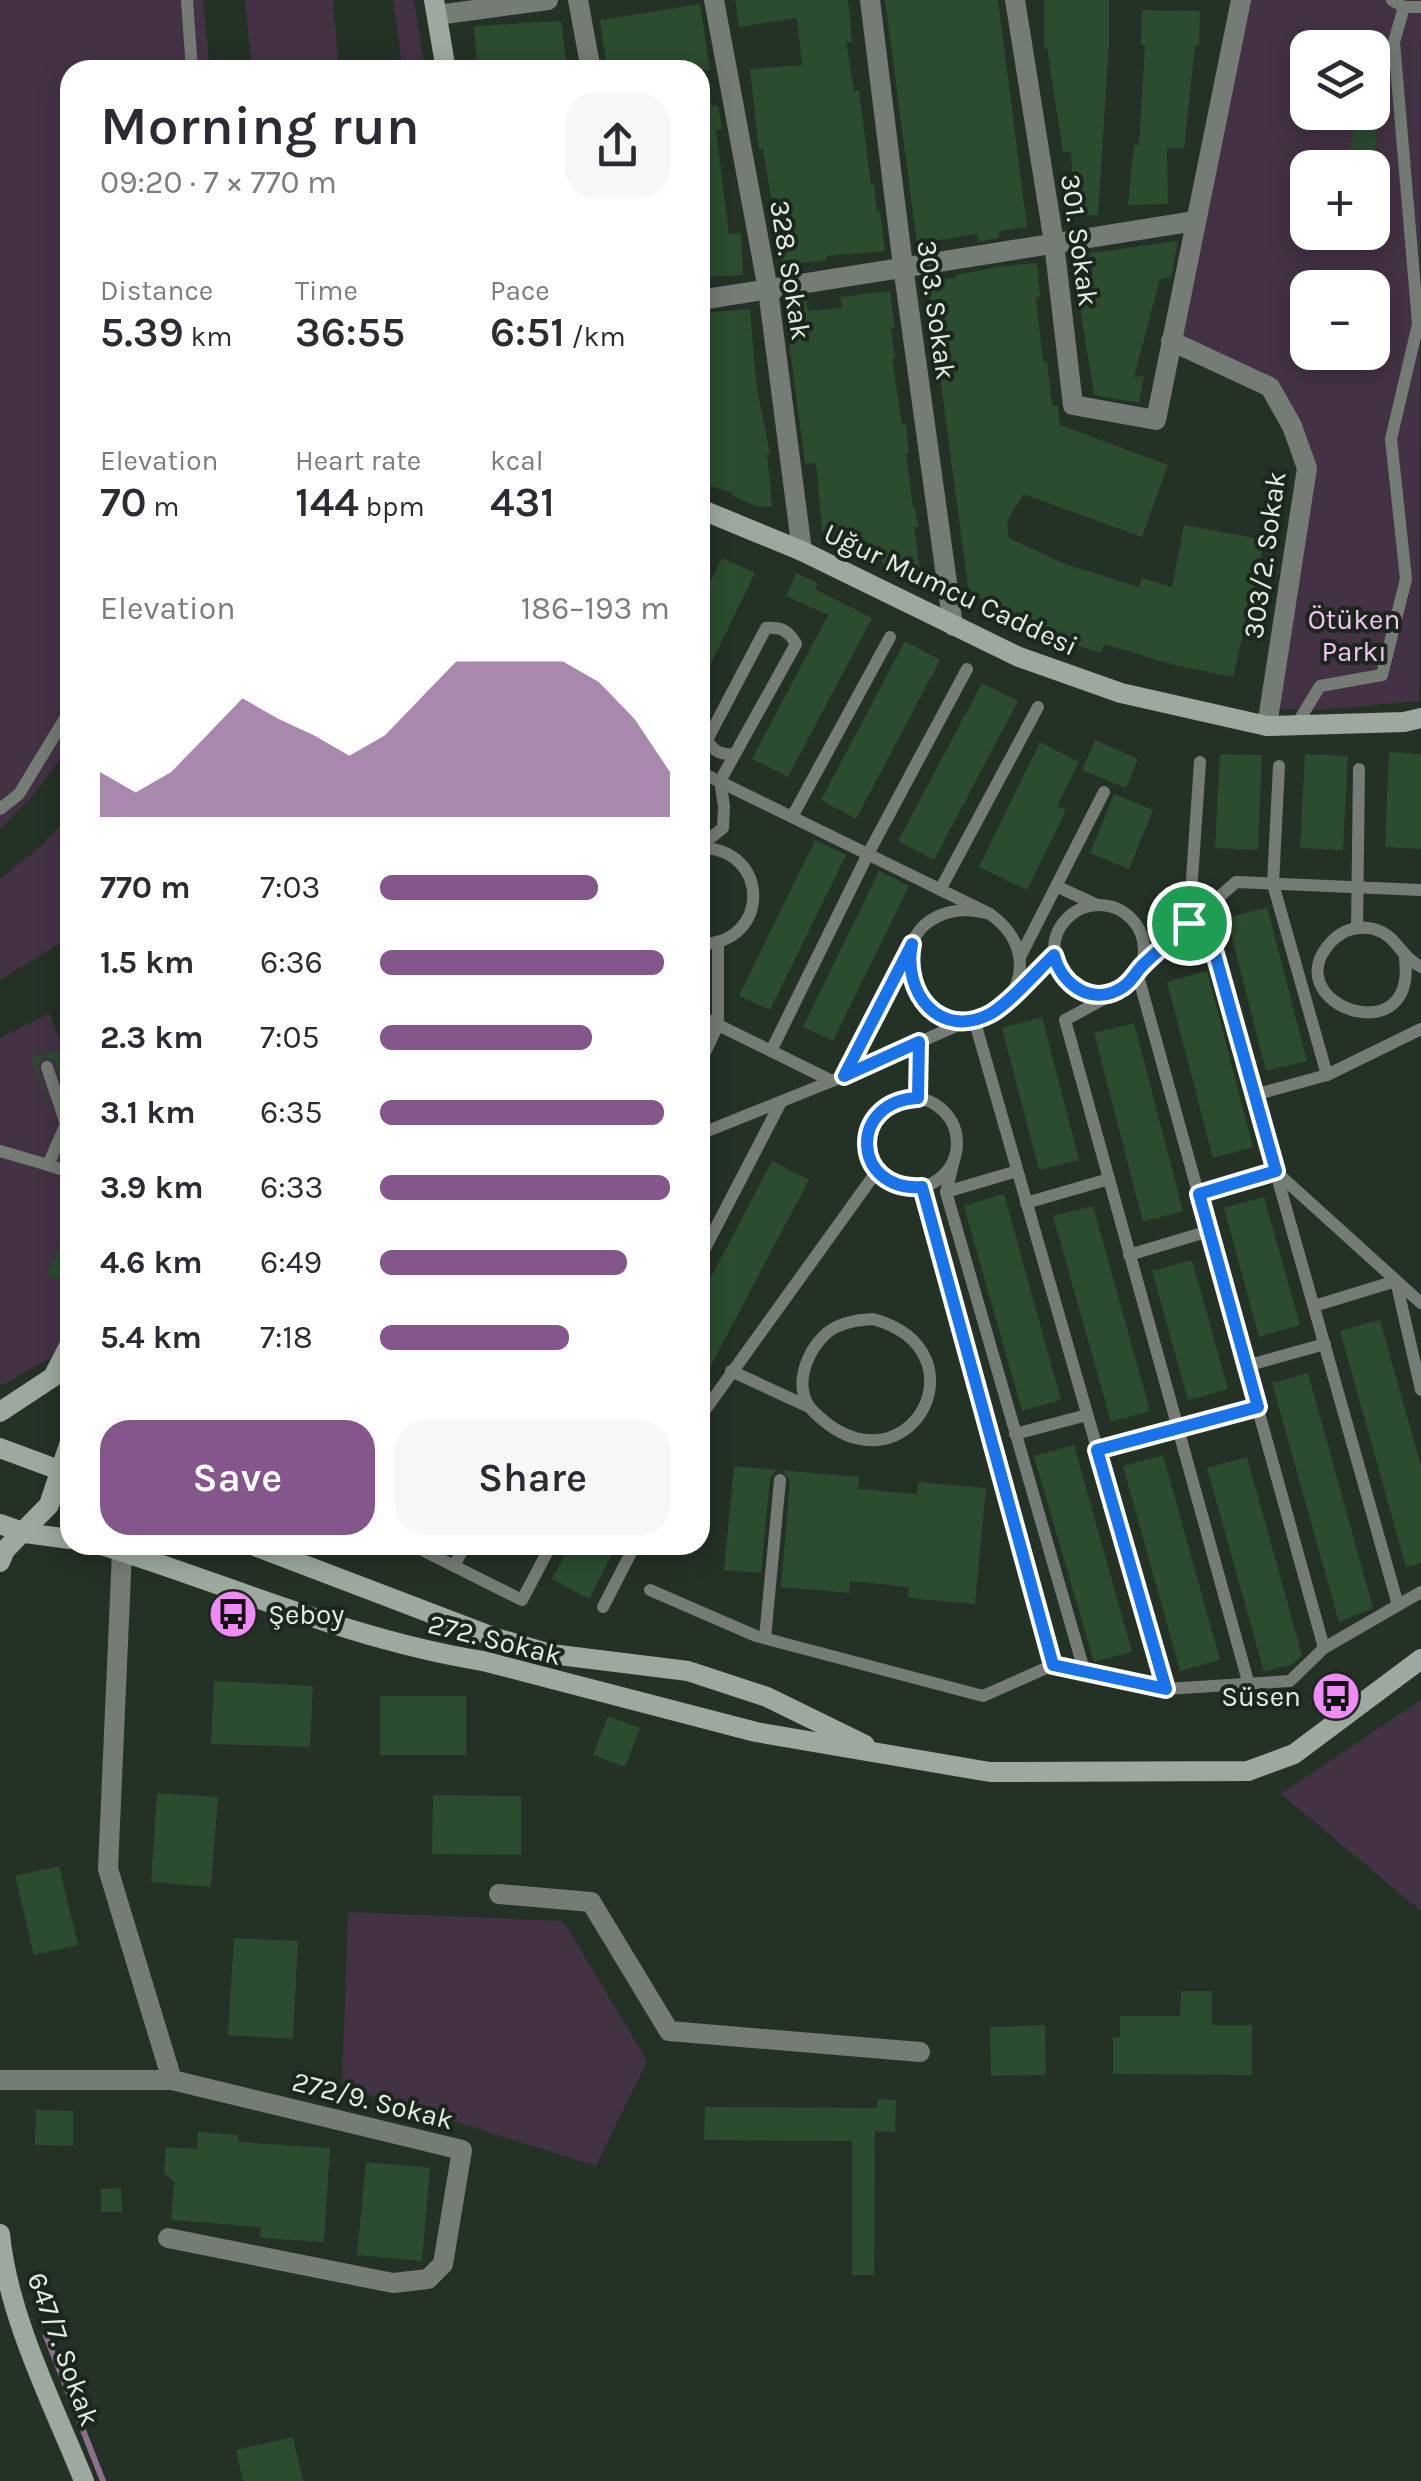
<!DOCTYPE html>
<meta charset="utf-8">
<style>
body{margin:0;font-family:Karla,sans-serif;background:#f7f7f7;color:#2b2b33;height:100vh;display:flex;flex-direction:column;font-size:38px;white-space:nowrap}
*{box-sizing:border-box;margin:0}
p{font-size:32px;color:#7c7c81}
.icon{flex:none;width:55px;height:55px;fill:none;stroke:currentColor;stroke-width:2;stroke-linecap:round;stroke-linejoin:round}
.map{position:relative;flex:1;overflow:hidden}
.drawer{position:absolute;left:60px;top:60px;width:650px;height:1495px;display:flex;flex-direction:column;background:#fff;border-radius:30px;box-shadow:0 5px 25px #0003}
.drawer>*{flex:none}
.buttons{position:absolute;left:1290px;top:30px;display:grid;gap:20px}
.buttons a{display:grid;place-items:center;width:100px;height:100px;border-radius:20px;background:#fff;box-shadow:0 5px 25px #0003;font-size:50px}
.pin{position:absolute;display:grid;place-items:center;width:85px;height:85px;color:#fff;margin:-42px;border:5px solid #fff;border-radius:50%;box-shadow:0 2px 10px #0007}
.round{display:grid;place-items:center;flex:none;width:105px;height:105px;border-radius:30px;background:#f7f7f7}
.headline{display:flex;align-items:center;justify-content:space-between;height:170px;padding:0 40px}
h1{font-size:55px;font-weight:600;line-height:75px}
.figures{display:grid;grid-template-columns:repeat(3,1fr);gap:15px;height:170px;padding:10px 40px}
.figures div{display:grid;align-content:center}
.figures b{font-size:42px;font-weight:600}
.figures small{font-size:28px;font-weight:400}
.figures p{font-size:28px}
.chart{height:280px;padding:20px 40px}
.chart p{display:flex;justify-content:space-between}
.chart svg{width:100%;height:180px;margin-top:10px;fill:#84568b;opacity:.7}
.cta{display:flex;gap:20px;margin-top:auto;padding:20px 40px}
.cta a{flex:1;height:115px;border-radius:30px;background:#84568b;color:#fff;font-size:40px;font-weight:600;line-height:115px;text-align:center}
.cta a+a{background:#f7f7f7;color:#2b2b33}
ul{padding:0 40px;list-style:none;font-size:32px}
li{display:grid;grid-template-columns:160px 120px 1fr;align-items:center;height:75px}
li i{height:25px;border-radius:12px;background:#84568b}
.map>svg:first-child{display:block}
</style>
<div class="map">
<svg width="1421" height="2481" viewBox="0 0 1421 2481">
<rect width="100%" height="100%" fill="#243125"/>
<g fill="#433244" fill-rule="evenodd">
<polygon points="0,0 203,0 210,70 70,70 70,745 35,793 0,829"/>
<polygon points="245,0 333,0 339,70 252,70"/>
<polygon points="393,0 414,0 425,70 403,70"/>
<path d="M1241,0H1421L1419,701L1320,710L1279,709L1307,468L1270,387L1171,341ZM1308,48H1372V112H1308ZM1308,168H1372V232H1308ZM1308,288H1372V352H1308Z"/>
<polygon points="70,815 70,937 0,980 0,879 40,847"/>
<polygon points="50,1013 70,1070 70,1325 56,1355 0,1386 0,1038"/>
<polygon points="1421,1700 1421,1911 1281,1794"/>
<polygon points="348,1912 563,1921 647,2061 596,2166 342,2086"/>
</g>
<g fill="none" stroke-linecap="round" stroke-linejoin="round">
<polyline stroke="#8f6f90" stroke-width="6" points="46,2336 103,2481"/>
</g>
<g fill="#2b4c2f">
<polygon points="735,0 848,0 852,42 846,42 854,91 859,90 871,184 874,184 877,212 880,211 885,251 826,256 827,260 782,266 774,197 771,198 763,149 759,150 750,69 802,65 797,18 739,27"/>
<polygon points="885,0 998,0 1027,227 999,231 999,238 978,242 977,234 917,244"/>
<polygon points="1044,0 1109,0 1109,43 1098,215 1074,216 1071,152 1063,152 1047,48 1044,48"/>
<polygon points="700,4 710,70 607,70 600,20"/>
<polygon points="1142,10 1200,11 1199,46 1195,46 1184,149 1167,147 1168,204 1128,205 1134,145 1139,145 1145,45 1141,45"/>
<polygon points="561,21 567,70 527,70 526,61 477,65 474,26"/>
<polygon points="710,93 712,106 718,105 722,129 716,130 729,234 741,233 743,275 700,277 700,94"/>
<polygon points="1354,122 1377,124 1374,168 1329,168 1351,149"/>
<polygon points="1178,241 1171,278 1160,279 1134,377 1144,376 1139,403 1094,395 1079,302 1082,301 1076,255"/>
<polygon points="1037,263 1040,297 1036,297 1043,362 1047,361 1052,406 1058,406 1060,425 1168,465 1142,537 1023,494 1007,522 1009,538 1065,564 1139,587 1142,578 1172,587 1184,525 1265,540 1233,677 1174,665 1104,644 1101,653 1054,638 999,614 1002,607 969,594 927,280 955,278 955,275 1003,266"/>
<polygon points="890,291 895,328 891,328 895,358 892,359 902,424 906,424 909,453 906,453 913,508 915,507 918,527 914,527 921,578 883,566 880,546 853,549 823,538 816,463 805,464 784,303 806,300 808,311 842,308 840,297"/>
<polygon points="750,309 756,382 770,454 767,454 772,506 758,507 733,496 732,493 700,482 700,313"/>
<polygon points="722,558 755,573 700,686 700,603"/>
<polygon points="796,573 818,583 815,589 872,618 788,777 752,759 828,615 786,596"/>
<polygon points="905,641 940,660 856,819 821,800"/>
<polygon points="982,683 1018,701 934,860 898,841"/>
<polygon points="1095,740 1138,759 1126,788 1082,770"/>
<polygon points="1040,742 1079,762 1057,806 1066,810 1027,890 979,867"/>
<polygon points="1389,752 1421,754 1421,849 1385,847"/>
<polygon points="1220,754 1262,755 1258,850 1215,848"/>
<polygon points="1305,754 1348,756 1343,850 1300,848"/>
<polygon points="1114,794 1153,810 1129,869 1090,853"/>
<polygon points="815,840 846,855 770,1010 739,996"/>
<polygon points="879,871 909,886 833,1041 803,1027"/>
<polygon points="1267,907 1307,1061 1266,1071 1227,918"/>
<polygon points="1207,971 1253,1147 1213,1158 1167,982"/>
<polygon points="1042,1017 1079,1160 1039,1170 1002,1028"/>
<polygon points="1134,1023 1183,1211 1143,1222 1094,1033"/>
<polygon points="57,1050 70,1091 70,1104 54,1060 45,1057 37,1066 54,1127 32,1058"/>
<polygon points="772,1161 809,1180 700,1386 700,1298"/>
<polygon points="1004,1194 1061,1400 1022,1411 964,1206"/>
<polygon points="1264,1197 1300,1325 1259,1337 1224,1208"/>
<polygon points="1093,1206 1150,1411 1111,1422 1053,1216"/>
<polygon points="70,1223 70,1267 64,1282 47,1274"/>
<polygon points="1192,1260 1228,1389 1188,1400 1152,1271"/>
<polygon points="1380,1320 1421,1466 1421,1563 1406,1567 1340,1331"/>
<polygon points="1308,1373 1373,1608 1339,1622 1272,1383"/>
<polygon points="1074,1445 1132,1652 1094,1662 1034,1456"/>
<polygon points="1163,1455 1220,1660 1180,1671 1123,1466"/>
<polygon points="1247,1457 1302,1655 1293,1664 1264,1672 1207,1468"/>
<polygon points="734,1466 859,1477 858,1489 917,1494 918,1482 986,1488 975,1604 908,1598 909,1587 850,1581 849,1593 781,1587 790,1481 782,1470 775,1471 770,1479 761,1573 724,1570"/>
<polygon points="570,1545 617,1545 589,1599 552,1579"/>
<polygon points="214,1681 313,1686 310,1747 211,1744"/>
<rect x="380" y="1696" width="86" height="59"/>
<polygon points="608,1716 640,1728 625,1767 593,1755"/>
<polygon points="157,1793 218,1797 211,1887 151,1882"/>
<polygon points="433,1795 521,1796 521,1855 432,1854"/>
<polygon points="59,1866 78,1945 34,1955 15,1876"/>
<polygon points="234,1938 298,1941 293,2039 228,2035"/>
<polygon points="1181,1991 1212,1991 1212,2025 1252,2025 1252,2075 1113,2074 1113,2037 1120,2037 1120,2016 1180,2016"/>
<polygon points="1045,2025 1046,2075 991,2076 990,2027"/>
<polygon points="878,2099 896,2100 895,2132 875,2131 874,2275 852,2275 852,2141 704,2140 705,2107 877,2108"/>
<polygon points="36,2110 73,2111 73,2146 35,2145"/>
<polygon points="198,2132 238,2135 238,2142 330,2148 324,2242 260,2238 261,2227 171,2220 174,2182 164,2173 166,2147 197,2149"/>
<polygon points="366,2162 430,2168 422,2261 357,2255"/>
<polygon points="121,2188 122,2212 101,2212 101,2189"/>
<polygon points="293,2437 303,2481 243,2481 236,2450"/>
</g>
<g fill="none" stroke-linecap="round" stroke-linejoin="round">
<g stroke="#757b75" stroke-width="12">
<polyline points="187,0 192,70"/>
<polyline points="1392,0 1404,7 1421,7"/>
<polyline points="1295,727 1320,686 1382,675 1406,579 1391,439 1418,324 1394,42 1404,7"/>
<path d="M700,772L990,914C1065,968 982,1060 924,1003C913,992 907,976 908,960C912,917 954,903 990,914"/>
<polyline points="0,809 19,794 70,710"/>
<polyline points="792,817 890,637"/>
<path d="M700,846L723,828L724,806L720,781L796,644C788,630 781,627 766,628L707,740C714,752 721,755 735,754"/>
<path d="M700,848C771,848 771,944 700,944"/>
<polyline points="1056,886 1095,904"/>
<polyline points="940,890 1038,707"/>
<circle cx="1099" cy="950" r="45"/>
<polyline points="1203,911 1254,1095 1327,1075 1273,884 1279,766"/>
<polyline points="1189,923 1200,762"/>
<polyline points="1357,928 1359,769"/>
<polyline points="1020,957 1104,792"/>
<path d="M1405,959C1417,1056 1274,1003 1331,942C1342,930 1358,925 1374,929C1398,936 1399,956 1421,967"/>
<polyline points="1140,967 1236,882 1421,890"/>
<polyline points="1137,972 1324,1648"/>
<polyline points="1122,989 1065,1020 1249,1685"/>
<polyline points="1015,991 1054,955"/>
<polyline points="700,1016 832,1081"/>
<polyline points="974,1019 1166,1689"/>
<polyline points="771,1051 868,854 967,669"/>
<polyline points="700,1063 718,1025 718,943"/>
<polyline points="47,1067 66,1124 48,1165 70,1172"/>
<polyline points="1327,1075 1421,1029"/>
<polyline points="844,1076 907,954"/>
<polyline points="1254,1095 1398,1605"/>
<circle cx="912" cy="1143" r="45"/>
<polyline points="918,1099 919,1043"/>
<polyline points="700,1134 832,1081 965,1022"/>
<polyline points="0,1151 48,1165"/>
<polyline points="955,1156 946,1192 1084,1670 1166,1689 1290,1681 1324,1648 1421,1592"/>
<polyline points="922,1187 1053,1665"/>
<polyline points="946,1192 1017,1171"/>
<polyline points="1199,1194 1275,1171 1421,1303"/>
<polyline points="1026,1203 1109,1179"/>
<polyline points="1129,1255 1209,1231"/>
<polyline points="700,1258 781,1102"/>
<polyline points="1314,1306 1396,1281 1421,1390"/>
<path d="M873,1319C991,1352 904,1503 813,1411C789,1387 810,1340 836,1327C849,1321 860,1320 873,1319Z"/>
<polyline points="1246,1366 1325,1344"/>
<polyline points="731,1371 807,1406"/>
<polyline points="700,1417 877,1171"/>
<polyline points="1015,1434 1087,1415"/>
<polyline points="1097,1450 1257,1407"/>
<polyline points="412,1545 522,1600 551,1545"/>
<polyline points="454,1566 465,1545"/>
<polyline points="650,1590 756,1636 983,1696 1053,1665 1084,1670"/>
<polyline points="603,1607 635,1545"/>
<polyline points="765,1638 780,1480"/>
</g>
<g stroke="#757b75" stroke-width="20">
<polyline points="578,0 591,70"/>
<polyline points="714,0 768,290 802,551"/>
<polyline points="870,0 903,266 953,626"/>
<polyline points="1015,0 1054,243 1073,405 1156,420 1241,0"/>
<polyline points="437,15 548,0"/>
<polyline points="700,300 1195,221"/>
<polyline points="1171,341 1270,387 1292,426 1307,468 1267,726"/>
<polyline points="122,1552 108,1869 172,2080"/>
<polyline points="499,1894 591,1902 669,2031 920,2052"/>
<polyline points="0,2080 172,2080 462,2150 443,2264 428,2279 393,2283 168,2238"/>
</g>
<g stroke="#9da89e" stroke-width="20">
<polyline points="434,0 446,70"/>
<polyline points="700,509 802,551 1019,657 1121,693 1267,726 1404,722 1421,718"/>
<polyline points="0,1412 53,1377 70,1344"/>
<polyline points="0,1448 70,1474"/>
<polyline points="0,1524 25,1533 70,1539"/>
<path d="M101,1545C228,1584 350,1640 483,1661L756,1732L990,1772L1248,1771L1294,1754L1421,1659"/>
<polyline points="252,1545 496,1638 551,1654 688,1671 767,1697 865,1745"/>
<polyline points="0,1562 5,1550 49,1505 70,1442"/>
<path d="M0,2234C8,2317 53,2404 84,2481"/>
</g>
</g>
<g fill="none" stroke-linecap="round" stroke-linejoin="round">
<g stroke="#fff" stroke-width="20">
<path id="route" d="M1203,911L1276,1171L1199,1194L1258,1407L1097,1450L1166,1689L1053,1665L922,1187C852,1192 847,1101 918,1098L919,1042L844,1076L912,944C902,993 940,1040 990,1014C1009,1004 1037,971 1054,955C1061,983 1089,1005 1118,990C1131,984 1135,972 1145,963C1164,945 1184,928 1203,911Z"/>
</g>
<use href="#route" stroke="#1a73e8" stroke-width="12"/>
</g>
<defs>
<g id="bus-disc" transform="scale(2.5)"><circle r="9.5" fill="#f08bf6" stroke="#1b271c"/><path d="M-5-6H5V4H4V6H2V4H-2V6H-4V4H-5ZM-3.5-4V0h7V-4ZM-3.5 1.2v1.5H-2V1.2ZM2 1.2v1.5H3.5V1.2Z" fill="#111"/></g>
</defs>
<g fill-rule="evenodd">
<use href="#bus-disc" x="233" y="1614"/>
<use href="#bus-disc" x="1336" y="1696"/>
</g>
<g text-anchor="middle" stroke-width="8" stroke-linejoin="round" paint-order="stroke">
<g font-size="28" fill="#e4ece4" stroke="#1b271c">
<text transform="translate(1080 240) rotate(82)" y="10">301. Sokak</text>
<text transform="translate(791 270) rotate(81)" y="10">328. Sokak</text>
<text transform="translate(937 310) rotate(82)" y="10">303. Sokak</text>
<text transform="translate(1264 555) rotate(-82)" y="10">303/2. Sokak</text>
<text transform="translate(951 589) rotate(25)" y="10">Uğur Mumcu Caddesi</text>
<text transform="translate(495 1639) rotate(14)" y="10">272. Sokak</text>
<text transform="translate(373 2100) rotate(14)" y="10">272/9. Sokak</text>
<text transform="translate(64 2349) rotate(70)" y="10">647/7. Sokak</text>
</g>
<g font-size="28" fill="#f6c2f8" stroke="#1b271c">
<text x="1354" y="629">Ötüken<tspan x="1354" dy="32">Parkı</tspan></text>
</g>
<g font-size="28" fill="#e4ece4" stroke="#1b271c" text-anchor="start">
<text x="268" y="1624">Şeboy</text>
<text x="1301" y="1706" text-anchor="end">Süsen</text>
</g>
</g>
</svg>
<div class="buttons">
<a><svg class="icon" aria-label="layers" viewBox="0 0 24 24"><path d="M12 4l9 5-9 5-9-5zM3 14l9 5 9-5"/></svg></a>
<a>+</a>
<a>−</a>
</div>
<div class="pin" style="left:1189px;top:923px;background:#1e9e55"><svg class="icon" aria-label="arrive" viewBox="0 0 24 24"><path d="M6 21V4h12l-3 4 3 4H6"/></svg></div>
<section class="drawer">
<div class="headline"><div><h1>Morning run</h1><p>09:20 · 7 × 770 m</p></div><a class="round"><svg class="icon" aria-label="share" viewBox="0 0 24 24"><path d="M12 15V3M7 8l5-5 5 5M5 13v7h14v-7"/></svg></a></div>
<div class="figures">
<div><p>Distance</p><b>5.39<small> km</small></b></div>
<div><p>Time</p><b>36:55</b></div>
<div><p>Pace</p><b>6:51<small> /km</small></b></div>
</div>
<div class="figures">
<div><p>Elevation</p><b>70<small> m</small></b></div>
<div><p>Heart rate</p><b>144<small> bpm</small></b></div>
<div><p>kcal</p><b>431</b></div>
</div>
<div class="chart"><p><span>Elevation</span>186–193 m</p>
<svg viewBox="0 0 160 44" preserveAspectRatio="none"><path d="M0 44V33L10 38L20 33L30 24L40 15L50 20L60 24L70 29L80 24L90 15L100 6L110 6L120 6L130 6L140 11L150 20L160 33V44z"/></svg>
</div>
<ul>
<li><b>770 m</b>7:03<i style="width:75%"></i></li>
<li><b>1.5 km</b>6:36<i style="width:98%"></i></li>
<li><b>2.3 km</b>7:05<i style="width:73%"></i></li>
<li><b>3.1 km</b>6:35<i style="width:98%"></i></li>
<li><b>3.9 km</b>6:33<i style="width:100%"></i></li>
<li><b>4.6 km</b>6:49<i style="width:85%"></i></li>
<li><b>5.4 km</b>7:18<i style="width:65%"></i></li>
</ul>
<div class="cta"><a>Save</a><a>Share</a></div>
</section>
</div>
